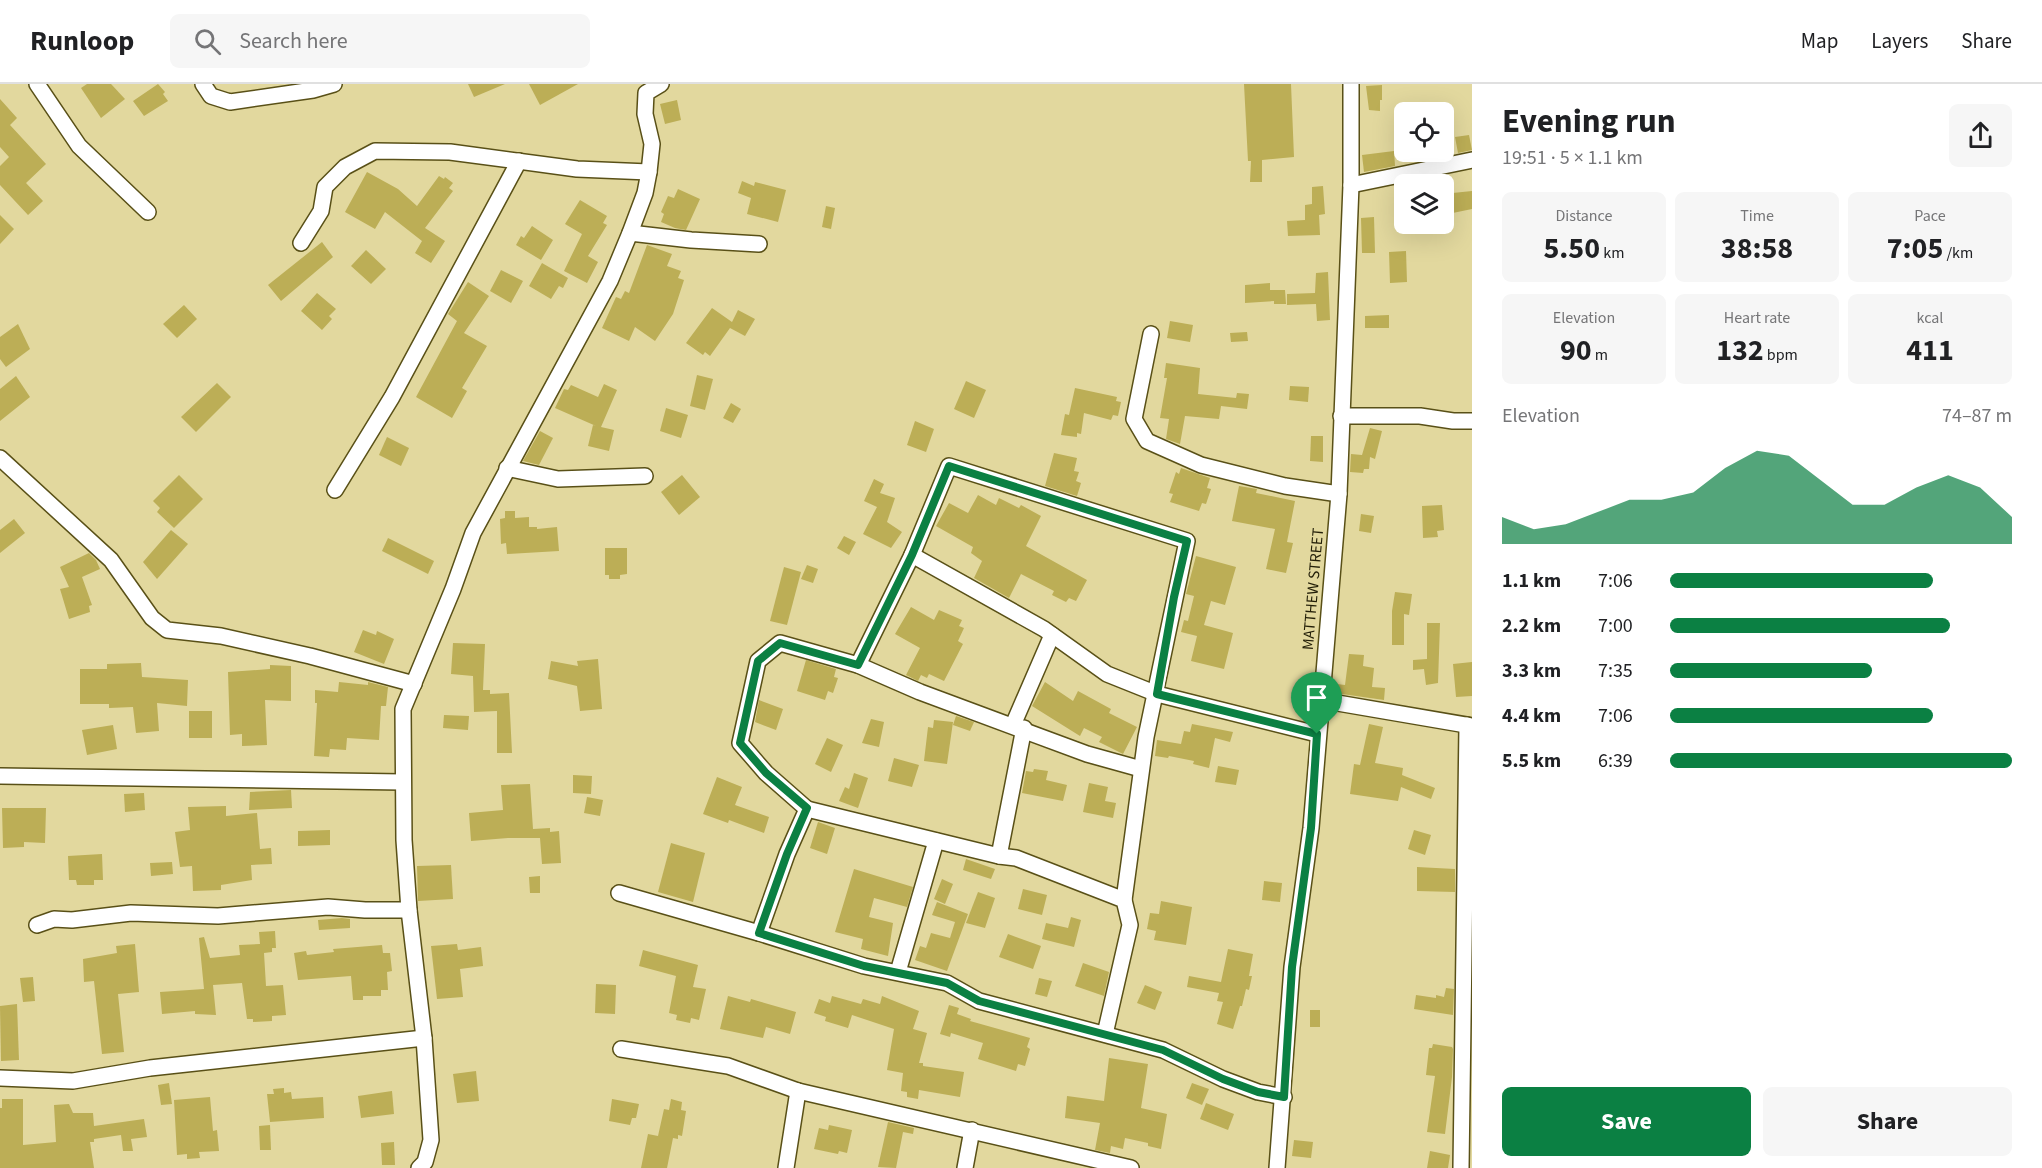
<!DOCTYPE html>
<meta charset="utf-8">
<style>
body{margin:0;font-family:"Source Sans 3",sans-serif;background:#f6f6f6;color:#202124;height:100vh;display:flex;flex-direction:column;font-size:22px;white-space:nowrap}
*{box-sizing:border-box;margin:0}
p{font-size:20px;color:#757577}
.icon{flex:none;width:33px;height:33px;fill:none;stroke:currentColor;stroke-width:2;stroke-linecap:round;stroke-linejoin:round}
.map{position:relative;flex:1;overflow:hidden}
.drawer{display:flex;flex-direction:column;background:#fff;width:570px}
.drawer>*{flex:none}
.fabs{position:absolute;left:1394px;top:18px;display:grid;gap:12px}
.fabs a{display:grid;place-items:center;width:60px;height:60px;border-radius:9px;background:#fff;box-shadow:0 6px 24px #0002;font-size:30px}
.pin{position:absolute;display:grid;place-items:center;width:51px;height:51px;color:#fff;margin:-62px -26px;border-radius:50% 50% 50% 0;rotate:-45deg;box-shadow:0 0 6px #0007}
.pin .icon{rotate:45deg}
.round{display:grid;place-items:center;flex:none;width:63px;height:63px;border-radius:9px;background:#f6f6f6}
.summary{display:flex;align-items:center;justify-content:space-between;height:102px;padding:0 30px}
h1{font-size:33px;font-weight:700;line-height:45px}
.figures{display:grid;grid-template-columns:repeat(3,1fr);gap:9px;height:102px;padding:6px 30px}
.figures div{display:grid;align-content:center;border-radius:9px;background:#f6f6f6;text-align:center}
.figures b{font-size:30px;font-weight:700}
.figures small{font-size:16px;font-weight:400}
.figures p{font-size:16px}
.chart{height:168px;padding:12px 30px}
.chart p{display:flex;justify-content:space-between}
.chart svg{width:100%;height:108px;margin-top:6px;fill:#0b8043;opacity:.7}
.action{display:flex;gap:12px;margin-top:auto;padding:12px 30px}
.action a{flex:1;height:69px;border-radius:9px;background:#0b8043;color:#fff;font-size:24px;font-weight:700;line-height:69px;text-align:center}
.action a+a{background:#f6f6f6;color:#202124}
ul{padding:0 30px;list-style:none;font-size:20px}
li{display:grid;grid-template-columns:96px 72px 1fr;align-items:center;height:45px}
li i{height:15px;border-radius:8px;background:#0b8043}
header{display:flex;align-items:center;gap:36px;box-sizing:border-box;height:84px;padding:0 30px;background:#fff;border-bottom:2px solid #e0e0e0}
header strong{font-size:28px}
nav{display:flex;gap:33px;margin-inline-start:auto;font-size:21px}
.search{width:420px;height:54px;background:#f6f6f6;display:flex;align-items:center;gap:15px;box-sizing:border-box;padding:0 21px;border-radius:9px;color:#757577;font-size:22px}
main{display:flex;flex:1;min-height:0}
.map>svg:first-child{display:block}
</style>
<header>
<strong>Runloop</strong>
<div class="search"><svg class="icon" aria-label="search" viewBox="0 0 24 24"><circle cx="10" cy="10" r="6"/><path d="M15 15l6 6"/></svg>Search here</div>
<nav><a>Map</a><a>Layers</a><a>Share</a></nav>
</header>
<main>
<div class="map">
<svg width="1472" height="1084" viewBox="0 0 1472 1084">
<rect width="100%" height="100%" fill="#e2d89e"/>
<g fill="#bcae56">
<polygon points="87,0 111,0 125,15 101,34 81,4"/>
<polygon points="158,0 165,8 163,10 168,17 144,32 133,17"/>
<polygon points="468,0 505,0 474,13"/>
<polygon points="529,0 578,0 540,21"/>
<polygon points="1244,0 1291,0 1294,73 1262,76 1262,98 1250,98 1251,77 1248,77"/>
<polygon points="1382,1 1382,16 1380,16 1380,27 1369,26 1366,2"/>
<polygon points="0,15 17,34 10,41 46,80 26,99 43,117 28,131 0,101 0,82 9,73 0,63"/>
<polygon points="677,16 681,36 665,40 660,20"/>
<polygon points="1469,51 1472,66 1458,69 1455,53"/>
<polygon points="1394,67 1395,82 1364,88 1362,71"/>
<polygon points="367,88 398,105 417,122 439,92 444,95 445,93 453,99 449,104 453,107 425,144 445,157 431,179 415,169 422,157 385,128 375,145 345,128"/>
<polygon points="742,97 754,102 755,98 786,106 778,138 747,130 751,114 738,109"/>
<polygon points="1323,102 1325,130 1319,131 1320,151 1288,152 1287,137 1305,136 1305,121 1312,120 1312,103"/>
<polygon points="678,105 700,115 686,146 675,144 661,138 664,130 661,128 668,112 674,114"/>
<polygon points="1472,107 1472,125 1443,131 1443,110"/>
<polygon points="580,116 607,132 603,139 607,141 588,172 598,178 587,199 564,187 582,150 565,140"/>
<polygon points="826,122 835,124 831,145 822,143"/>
<polygon points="0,131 14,145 0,160"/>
<polygon points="1374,133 1375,169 1362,169 1361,134"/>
<polygon points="532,142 553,156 541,176 516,161 521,152 524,154"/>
<polygon points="322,158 333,173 281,217 268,201"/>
<polygon points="647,161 672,170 667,182 681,187 678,194 684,196 673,230 655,257 635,243 629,257 602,244 616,213 621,215 625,207 629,209"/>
<polygon points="366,166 386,185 371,200 351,182"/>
<polygon points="1406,167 1407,198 1390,199 1389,168"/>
<polygon points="542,179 568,194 563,204 559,202 551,215 529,202"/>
<polygon points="501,186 523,197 511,219 490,207"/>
<polygon points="1328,188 1330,236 1317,237 1316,220 1287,221 1287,210 1315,209 1316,189"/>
<polygon points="468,198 489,212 464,249 487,262 462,304 467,307 452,334 416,313 457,237 448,230"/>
<polygon points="1270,199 1270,206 1285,206 1286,220 1274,220 1274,217 1245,219 1245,201"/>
<polygon points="317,209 336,225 329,232 332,235 322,246 301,227"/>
<polygon points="184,221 197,235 177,254 163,240"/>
<polygon points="712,224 732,238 738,226 755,235 745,252 730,244 710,272 705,268 703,271 686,259"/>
<polygon points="1389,231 1389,244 1365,244 1365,232"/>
<polygon points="1170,237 1193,241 1190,258 1167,254"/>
<polygon points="18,240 30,265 6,283 0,275 0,253"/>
<polygon points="1247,248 1248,257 1231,258 1230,249"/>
<polygon points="1166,279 1200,284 1198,310 1236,314 1237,309 1249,310 1247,325 1221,322 1219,335 1185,332 1180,360 1166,355 1169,335 1160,334 1167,294 1164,294"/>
<polygon points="697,291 713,295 705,326 690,322"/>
<polygon points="16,292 30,313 0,337 0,305"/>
<polygon points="966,297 986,306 974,334 954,325"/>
<polygon points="217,299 231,313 196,348 181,333"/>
<polygon points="604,300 617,306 601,343 614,346 609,367 588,362 593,341 596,342 555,324 564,305 568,306 571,301 598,313"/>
<polygon points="1290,302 1309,303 1308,318 1289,316"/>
<polygon points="1075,304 1117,313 1116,317 1121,318 1118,332 1113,331 1111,336 1084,329 1081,350 1077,349 1077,353 1061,351 1065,330 1069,331"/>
<polygon points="731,319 741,325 733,339 723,334"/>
<polygon points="666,324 688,331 681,354 660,347"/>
<polygon points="915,337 934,345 926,368 907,361"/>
<polygon points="1370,344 1382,347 1375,375 1370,373 1369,385 1364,385 1363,389 1350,388 1351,370 1362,371"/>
<polygon points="540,347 553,354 539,381 523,377"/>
<polygon points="1311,352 1323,352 1323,378 1310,377"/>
<polygon points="387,353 409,364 401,382 379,371"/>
<polygon points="1054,369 1077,374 1074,387 1079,388 1076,397 1081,399 1077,412 1045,402"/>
<polygon points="1181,384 1210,394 1207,404 1211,405 1206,420 1202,419 1199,427 1170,418 1173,410 1169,409 1176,388 1179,390"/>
<polygon points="179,391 203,415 174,444 157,428 160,424 153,417"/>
<polygon points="682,391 700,413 679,431 661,408"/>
<polygon points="874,395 884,400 880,409 895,414 887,438 902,448 891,464 863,450 877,423 864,417"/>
<polygon points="1239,402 1257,405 1256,409 1295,417 1287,458 1293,459 1286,489 1266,485 1275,445 1232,437"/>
<polygon points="978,411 996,421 999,414 1019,424 1021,421 1041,432 1026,462 1087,496 1076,517 1069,514 1066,518 1052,511 1054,507 1021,490 1009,514 974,494 982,477 971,469 973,463 936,442 949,419 968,429"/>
<polygon points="1442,421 1444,446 1437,447 1438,453 1423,454 1422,422"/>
<polygon points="505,427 515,427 515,434 529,433 529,443 537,443 537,445 557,443 559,467 507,470 506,459 501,460 500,435 505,434"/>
<polygon points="1361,430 1374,432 1371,449 1359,447"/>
<polygon points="14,435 25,449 0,469 0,446"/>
<polygon points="171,446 188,460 157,495 143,478"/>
<polygon points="844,452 856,458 849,471 837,464"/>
<polygon points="388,454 434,477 428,490 382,467"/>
<polygon points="605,464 627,464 627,490 620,491 620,495 609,495 609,491 605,491"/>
<polygon points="89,469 96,476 100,485 82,493 92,521 89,522 90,528 69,535 60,505 69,503 60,483"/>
<polygon points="1196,472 1236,483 1225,521 1211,517 1204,541 1233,549 1224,585 1191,577 1197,552 1181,548 1184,536 1188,537 1194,512 1186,510"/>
<polygon points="807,481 818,485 813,499 801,495"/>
<polygon points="784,483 801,488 787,541 770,537"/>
<polygon points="1395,508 1412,510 1409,531 1404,530 1404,561 1392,561 1392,527"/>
<polygon points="911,523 934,536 939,526 962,536 959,542 964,544 958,557 963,560 944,597 929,590 927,594 921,591 918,597 906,591 920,564 895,550"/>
<polygon points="1427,539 1440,539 1438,599 1426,601 1424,585 1413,586 1413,576 1427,575"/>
<polygon points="363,546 376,551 377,547 394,555 384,580 354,568"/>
<polygon points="453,559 485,560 483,606 490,606 490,610 509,609 512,669 497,669 497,627 474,628 473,592 451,590"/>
<polygon points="1349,570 1364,571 1363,582 1374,584 1372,603 1385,604 1384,616 1335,609 1337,600 1345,601"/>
<polygon points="598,575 602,625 580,627 577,602 548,595 551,577 578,582 577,577"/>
<polygon points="806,576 836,585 834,593 838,594 833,609 828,607 825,616 797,607"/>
<polygon points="1472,578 1472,612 1456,613 1453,580"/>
<polygon points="141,579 142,593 188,596 187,622 157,619 159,647 136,649 133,623 109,624 109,620 80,620 80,585 107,585 107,580"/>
<polygon points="270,581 291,582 291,617 265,616 267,661 242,662 242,650 230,651 228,588 270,585"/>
<polygon points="339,598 368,601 368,598 388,603 386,622 381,622 379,656 347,654 346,666 330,665 329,673 314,672 317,619 315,619 315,606 338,608"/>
<polygon points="1045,598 1073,617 1078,607 1111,625 1109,629 1137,643 1123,670 1099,658 1102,653 1084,644 1080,652 1032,622"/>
<polygon points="759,616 783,625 776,646 755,638"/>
<rect x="189" y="627" width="23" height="27"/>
<polygon points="444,631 469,632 468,646 443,644"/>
<polygon points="956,632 974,638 970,647 953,641"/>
<polygon points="871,635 884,638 879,663 862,659"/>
<polygon points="934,636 953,638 947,680 924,677 928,643 933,644"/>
<polygon points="1192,640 1233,648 1230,658 1215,654 1209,684 1193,680 1194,677 1169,672 1168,674 1155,672 1157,656 1181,660 1184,647 1190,648"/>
<polygon points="1369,640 1383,643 1375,679 1403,684 1402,691 1435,704 1431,715 1401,703 1398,717 1350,710 1354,680 1360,681"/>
<polygon points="113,641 117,665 87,671 82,646"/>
<polygon points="827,654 843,661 831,688 815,680"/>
<polygon points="894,674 919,681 912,703 888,697"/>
<polygon points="1218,682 1239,686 1236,701 1215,698"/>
<polygon points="1034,685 1048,687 1046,696 1067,701 1063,717 1022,709 1026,687 1033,688"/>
<polygon points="854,689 868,694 858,724 839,717 845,703 849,705"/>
<polygon points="573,691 592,692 591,710 573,709"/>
<polygon points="717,693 742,703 735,721 769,733 764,749 729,736 728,739 703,730"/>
<polygon points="1089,699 1108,703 1105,717 1116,719 1113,734 1083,728"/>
<polygon points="530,700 533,745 550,744 550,748 559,747 561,779 542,780 540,754 508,754 471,757 469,729 503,726 501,701"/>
<polygon points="291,706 292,724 249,726 250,708"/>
<polygon points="144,709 145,726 125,728 124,710"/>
<polygon points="587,713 603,716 600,732 584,729"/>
<polygon points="226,722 226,732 257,729 260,765 271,764 272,780 251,781 252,796 221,801 221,806 193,807 192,782 180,783 175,748 190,746 188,723"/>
<polygon points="2,724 46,724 45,759 24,758 24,763 3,764"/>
<polygon points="818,738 835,744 827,770 810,764"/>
<polygon points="330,746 330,761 298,762 298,747"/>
<polygon points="1414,746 1431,751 1425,771 1408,765"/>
<polygon points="671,759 705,769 693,818 658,808"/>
<polygon points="102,770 103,796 94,796 94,801 77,801 76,796 69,796 68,772"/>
<polygon points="966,775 995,785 991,795 963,786"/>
<polygon points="172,778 173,790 151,792 150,779"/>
<polygon points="451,781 453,815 418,817 417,782"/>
<polygon points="1417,783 1455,785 1455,808 1417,807"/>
<polygon points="854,785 913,803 907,823 874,814 869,833 893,839 888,872 861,865 863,855 835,848"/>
<polygon points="540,792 540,809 530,809 529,793"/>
<polygon points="942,795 953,800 945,820 934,815"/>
<polygon points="1264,797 1282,799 1280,818 1262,816"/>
<polygon points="1023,805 1047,811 1042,831 1018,825"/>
<polygon points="978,808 995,814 985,844 966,839"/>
<polygon points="1161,817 1192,823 1186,861 1154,856 1156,847 1147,845 1150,829 1159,830"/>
<polygon points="937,818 968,830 947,887 915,876 920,862 926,864 931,849 950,854 955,838 932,831"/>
<polygon points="1071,833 1081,836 1074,863 1042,855 1046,839 1068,844"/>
<polygon points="342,834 350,835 350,844 319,846 318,836"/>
<polygon points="275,847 276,864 272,864 272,868 264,869 266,902 283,901 286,931 272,932 272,937 253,938 253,935 247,935 242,899 213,901 216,931 195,930 195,927 162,930 160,908 204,905 199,854 204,853 210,874 240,871 239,861 260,860 259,848"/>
<polygon points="1008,850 1041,862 1033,885 999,873"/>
<polygon points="135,860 139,908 118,910 124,968 102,970 94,897 84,898 83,875 117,869 116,862"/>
<polygon points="457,860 458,866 481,863 483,882 460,885 463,913 437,915 431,862"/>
<polygon points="382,861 383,869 390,869 392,887 387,888 388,906 381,906 381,912 363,912 363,916 353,916 351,892 298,896 294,869 306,867 307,871 334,868 333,865"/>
<polygon points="1228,865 1253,870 1249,892 1252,892 1249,906 1246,905 1242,922 1240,922 1233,945 1217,940 1223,918 1217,917 1219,909 1187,903 1189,892 1221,898"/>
<polygon points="643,866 698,881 693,903 706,905 699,936 691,934 690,939 676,936 677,931 669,929 676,892 639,882"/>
<polygon points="1083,879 1109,888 1104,912 1075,902"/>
<polygon points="33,893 35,917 23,918 20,894"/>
<polygon points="1039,894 1052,897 1047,913 1035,910"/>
<polygon points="596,900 616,901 615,930 595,929"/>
<polygon points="1145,901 1162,908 1155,926 1137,919"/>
<polygon points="1446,904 1454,905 1453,931 1414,925 1416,911 1436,914 1436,911 1444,913"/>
<polygon points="728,912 750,918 751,915 796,928 790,950 766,943 763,954 720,945"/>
<polygon points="832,912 861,920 863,915 880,920 882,912 919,927 913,945 927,949 919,979 923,979 923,982 964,988 960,1013 919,1006 918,1015 907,1013 907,1008 901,1007 903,989 887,986 894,945 852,931 848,944 825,937 826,933 814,929 819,915 830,919"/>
<polygon points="17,920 19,976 1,977 0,922"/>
<polygon points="949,921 959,924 957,930 971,935 970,937 1030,954 1027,963 1030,965 1025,982 1018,980 1016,987 978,975 983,959 951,949 950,953 940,950"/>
<rect x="1310" y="926" width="10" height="17"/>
<polygon points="1433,960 1452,963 1453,965 1452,993 1445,1050 1427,1048 1435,992 1426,991 1429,964 1432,964"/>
<polygon points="1109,974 1148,980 1141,1024 1167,1030 1161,1065 1148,1062 1148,1059 1125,1054 1123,1065 1111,1062 1110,1069 1095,1066 1100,1039 1065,1034 1067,1012 1104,1017"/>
<polygon points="476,987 479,1017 457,1019 453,990"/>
<polygon points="169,999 172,1020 161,1021 158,1001"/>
<polygon points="1192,999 1209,1005 1202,1021 1186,1014"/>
<polygon points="284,1004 284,1009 291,1008 292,1015 323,1013 324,1034 270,1038 267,1010 274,1010 273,1005"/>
<polygon points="392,1007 394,1030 361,1034 358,1012"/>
<polygon points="210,1013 213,1047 217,1046 219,1067 199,1068 200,1074 187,1075 187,1070 177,1071 174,1016"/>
<polygon points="2,1015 23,1015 23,1061 56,1058 54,1021 69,1020 73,1029 93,1029 94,1042 144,1035 147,1053 131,1055 133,1067 123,1067 121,1051 94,1055 94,1058 90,1058 94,1084 0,1084 0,1024 2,1024"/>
<polygon points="612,1015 639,1020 636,1034 632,1034 630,1041 609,1037"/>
<polygon points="671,1015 682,1018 681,1026 686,1027 682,1052 678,1051 678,1055 673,1054 667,1084 641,1084 648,1050 658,1052 664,1025 669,1026"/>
<polygon points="1206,1019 1234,1030 1228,1046 1200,1035"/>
<polygon points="888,1038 914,1044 913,1050 903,1048 896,1084 878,1083"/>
<polygon points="270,1041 271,1066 260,1066 259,1042"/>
<polygon points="829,1041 852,1046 847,1069 839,1067 838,1070 814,1065 819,1044 828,1046"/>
<polygon points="1294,1056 1313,1058 1311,1074 1292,1072"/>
<polygon points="394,1058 395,1081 382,1081 381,1059"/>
<polygon points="1430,1067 1450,1071 1448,1084 1427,1084"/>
</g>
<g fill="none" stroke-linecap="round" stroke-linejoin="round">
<g stroke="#595017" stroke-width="18">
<g id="minor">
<polyline points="37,0 79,62 148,128"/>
<polyline points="203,0 211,12 230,18 313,6 334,0"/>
<polyline points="1351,101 1472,76"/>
<polyline points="630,149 691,156 759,160"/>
<polyline points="301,159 321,127 325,103 345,83 375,67 450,68 577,85 649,88"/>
<polyline points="1151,250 1134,335 1147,357 1201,381 1285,402 1339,410"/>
<polyline points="1341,332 1420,332 1453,337 1472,337"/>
<polyline points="0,374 111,476 152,534 167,546 221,552 310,572 414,600"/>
<polyline points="507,384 558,395 645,392"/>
<polyline points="335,406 392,313 519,77"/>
<polyline points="912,471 1044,545 1107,590 1157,610 1317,650"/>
<polyline points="858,581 912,471 949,382 1187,457 1146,653 1124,816"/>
<polyline points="1320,616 1472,642"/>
<polyline points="1013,641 1052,551"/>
<polyline points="1024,644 999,772 1016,774 1124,816 1130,841 1105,950"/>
<polyline points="0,692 402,698"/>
<polyline points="807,725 766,689 740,659 758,577 780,559 858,581 920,608 1087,670 1141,685"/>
<polyline points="619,809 759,849 864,882 947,899 979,917 1163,966 1223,995 1258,1008 1284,1013"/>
<polyline points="37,841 54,835 72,836 131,829 218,832 328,823 365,826 409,826"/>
<polyline points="759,849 787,770 807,725 999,772"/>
<polyline points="898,888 936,757"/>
<polyline points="621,965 728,982 798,1007 1131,1084"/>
<polyline points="0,994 73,997 150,984 424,954"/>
<polyline points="419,1084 425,1078 431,1056 424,954 409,826 404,756 403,625 453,505 473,449 610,197 630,149 645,109 649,88 652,60 645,30 646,9 661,0"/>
<polyline points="786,1084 798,1007"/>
<polyline points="965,1084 972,1046"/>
<polyline points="1277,1084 1292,883 1311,744 1339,410 1351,101 1351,0"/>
<polyline points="1461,1084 1467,641"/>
</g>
</g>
<use href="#minor" stroke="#fff" stroke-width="15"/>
</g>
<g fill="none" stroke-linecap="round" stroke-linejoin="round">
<g stroke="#fff" stroke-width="12">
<polygon id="route" points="949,382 1187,457 1174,513 1157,610 1317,650 1311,744 1292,883 1284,1013 1258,1008 1223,995 1163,966 979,917 947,899 864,882 759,849 787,770 807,724 766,689 740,659 758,577 780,559 858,581 912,471"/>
</g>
<use href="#route" stroke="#0b8043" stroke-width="8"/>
</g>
<g text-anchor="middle" stroke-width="6" stroke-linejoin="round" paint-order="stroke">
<g font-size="16" fill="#231f08" stroke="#e2d89e">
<text transform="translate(1312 505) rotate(-85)" y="6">MATTHEW STREET</text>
</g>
</g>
</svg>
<div class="fabs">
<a><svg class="icon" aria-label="locate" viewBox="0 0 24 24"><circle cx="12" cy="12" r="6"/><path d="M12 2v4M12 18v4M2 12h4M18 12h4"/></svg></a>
<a><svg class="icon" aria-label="layers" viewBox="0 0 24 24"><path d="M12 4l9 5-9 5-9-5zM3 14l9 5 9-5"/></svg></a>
</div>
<div class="pin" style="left:1317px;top:650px;background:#1e9e55"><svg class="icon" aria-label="arrive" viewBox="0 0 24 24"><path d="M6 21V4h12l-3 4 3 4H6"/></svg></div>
</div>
<section class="drawer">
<div class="summary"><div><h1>Evening run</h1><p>19:51 · 5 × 1.1 km</p></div><a class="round"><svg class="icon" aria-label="share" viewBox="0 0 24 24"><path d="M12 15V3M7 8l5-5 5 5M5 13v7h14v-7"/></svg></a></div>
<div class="figures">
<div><p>Distance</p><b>5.50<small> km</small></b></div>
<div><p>Time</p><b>38:58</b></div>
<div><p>Pace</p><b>7:05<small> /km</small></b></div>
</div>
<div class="figures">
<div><p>Elevation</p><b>90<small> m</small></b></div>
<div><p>Heart rate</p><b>132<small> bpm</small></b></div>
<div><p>kcal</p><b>411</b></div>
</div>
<div class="chart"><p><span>Elevation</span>74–87 m</p>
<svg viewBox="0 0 160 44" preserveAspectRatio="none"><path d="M0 44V33L10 38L20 36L30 31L40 26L50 26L60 23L70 13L80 6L90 8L100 18L110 28L120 28L130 21L140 16L150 21L160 33V44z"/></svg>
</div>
<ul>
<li><b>1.1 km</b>7:06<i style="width:77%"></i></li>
<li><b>2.2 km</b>7:00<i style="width:82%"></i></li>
<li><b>3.3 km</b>7:35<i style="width:59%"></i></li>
<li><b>4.4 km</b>7:06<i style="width:77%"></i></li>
<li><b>5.5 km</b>6:39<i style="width:100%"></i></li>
</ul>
<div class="action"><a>Save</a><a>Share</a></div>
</section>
</main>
